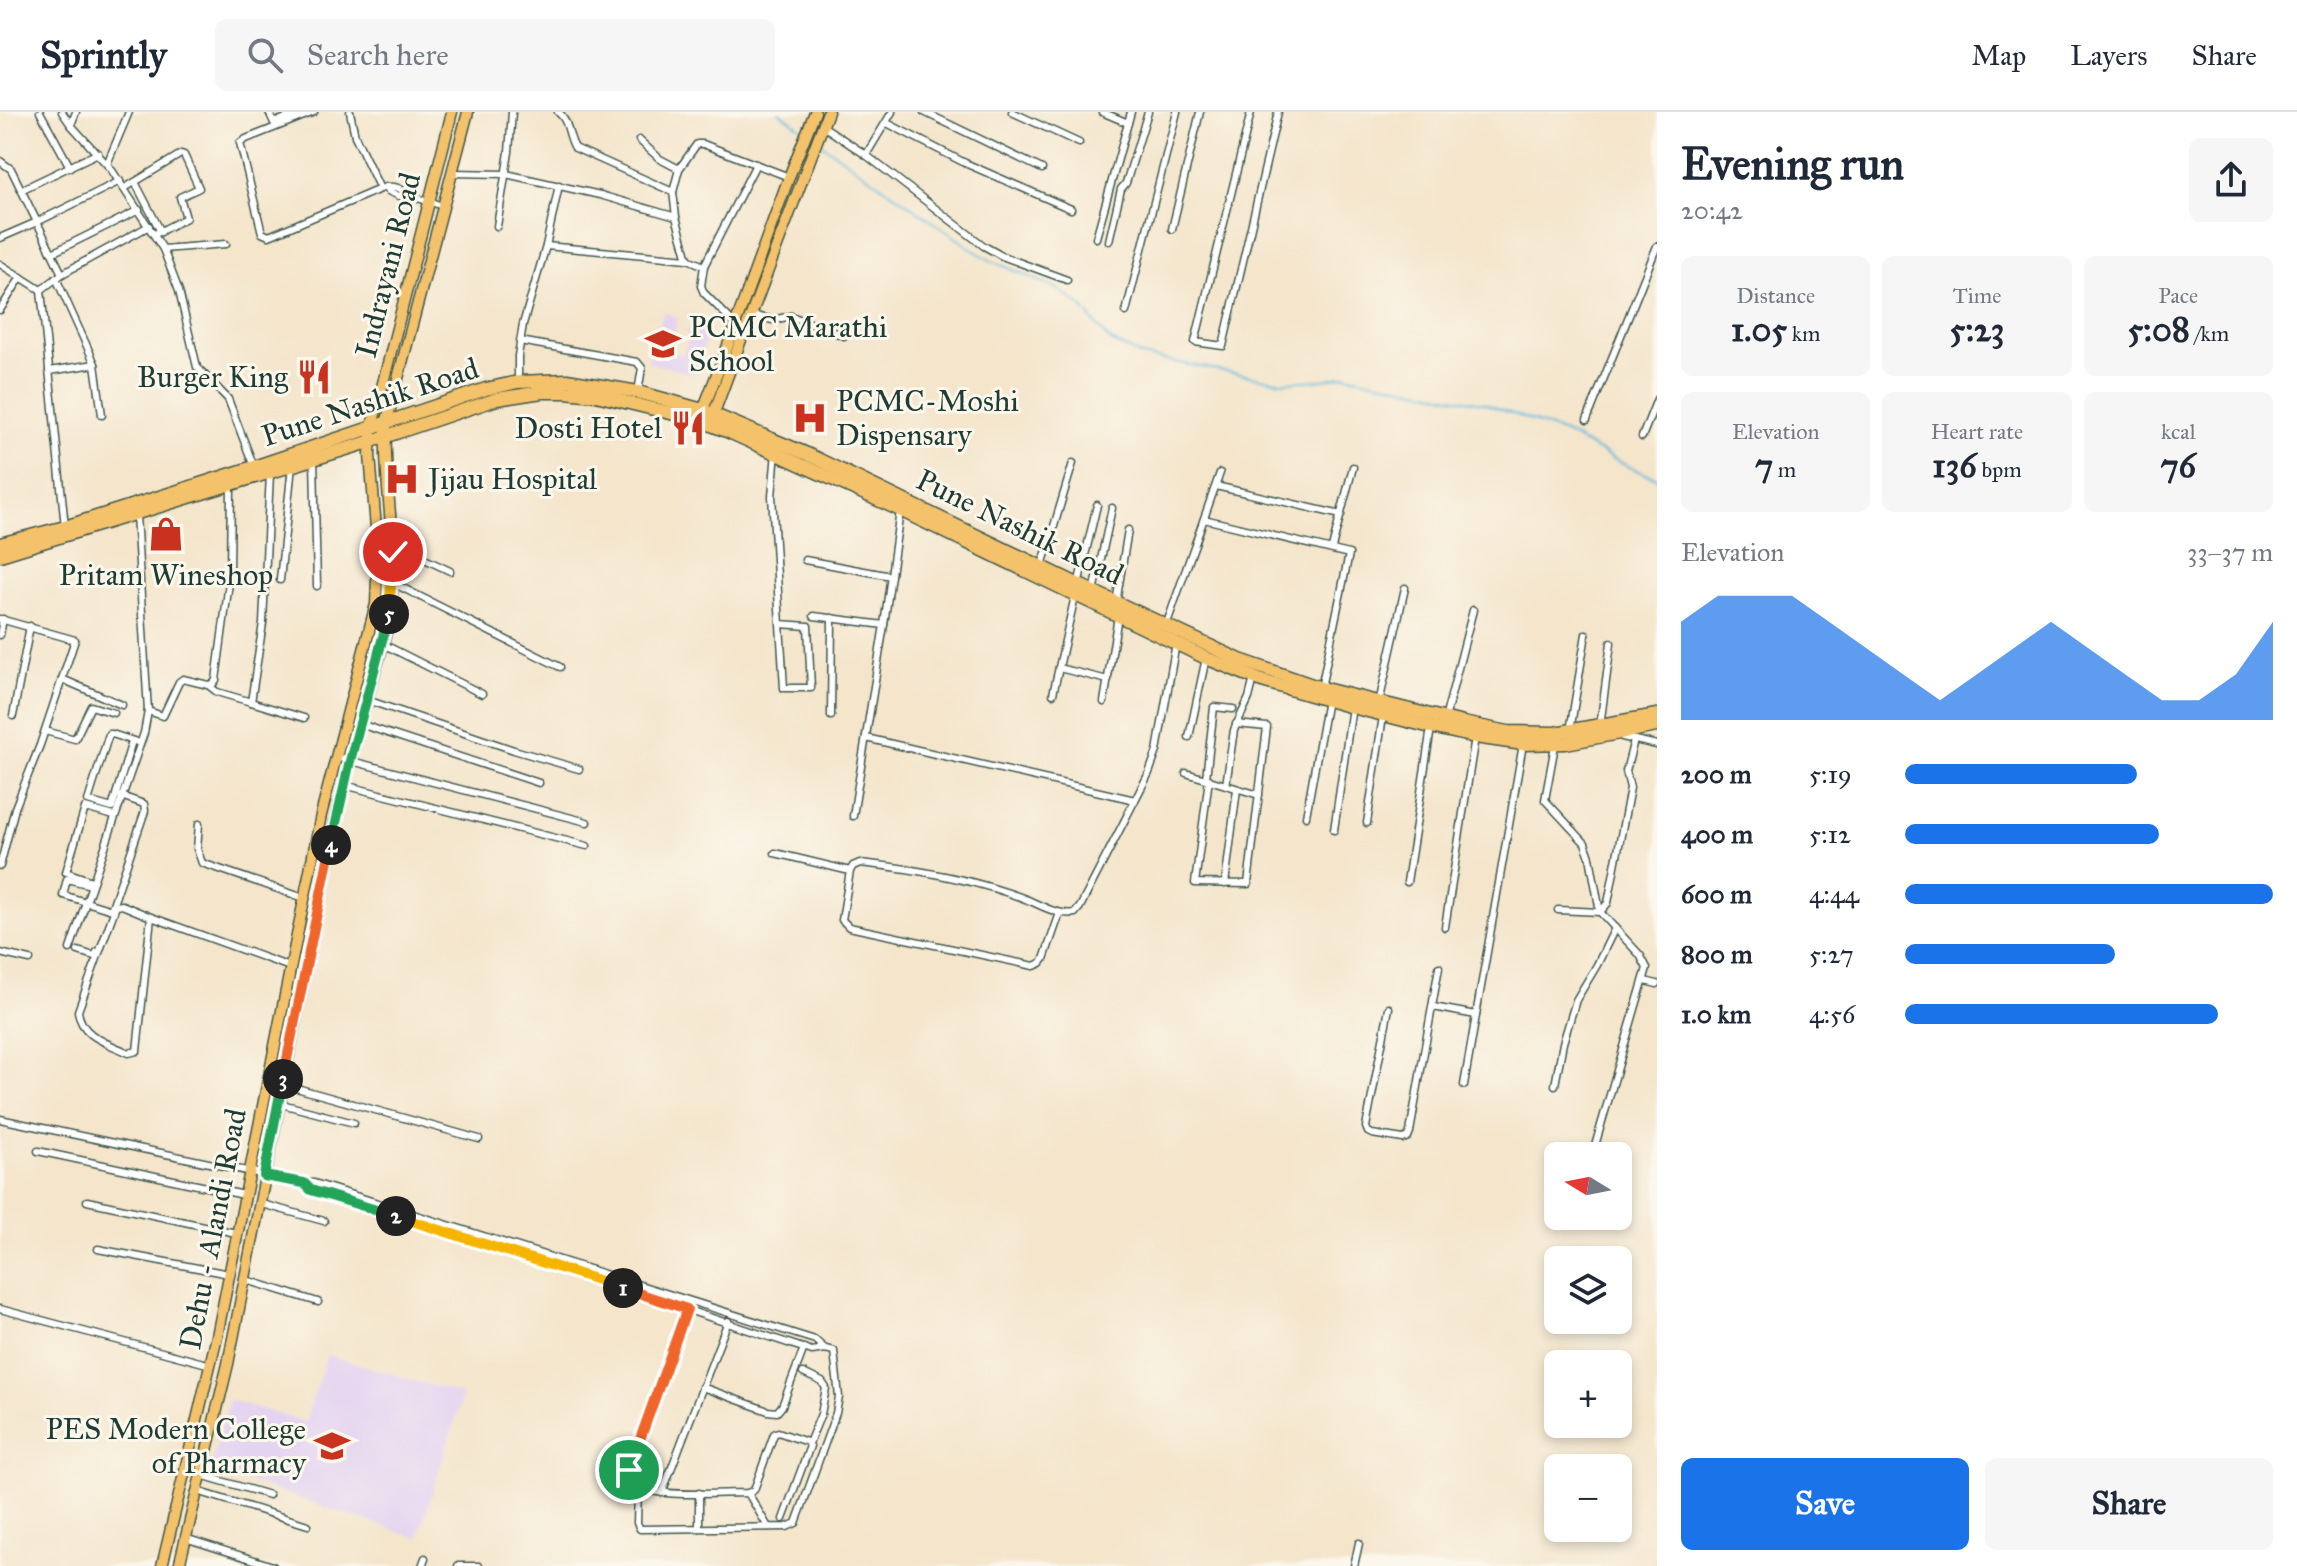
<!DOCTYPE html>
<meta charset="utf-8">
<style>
body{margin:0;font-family:"IM FELL Great Primer",serif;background:#f6f6f7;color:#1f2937;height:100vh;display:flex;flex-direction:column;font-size:30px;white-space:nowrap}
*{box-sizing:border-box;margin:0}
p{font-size:26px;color:#747a83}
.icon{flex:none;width:44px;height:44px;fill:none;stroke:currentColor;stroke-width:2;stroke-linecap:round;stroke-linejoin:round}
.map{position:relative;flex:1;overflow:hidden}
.details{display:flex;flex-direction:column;background:#fff;width:640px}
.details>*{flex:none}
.needle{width:52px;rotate:280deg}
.tools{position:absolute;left:1544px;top:1030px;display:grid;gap:16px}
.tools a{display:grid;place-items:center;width:88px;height:88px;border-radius:12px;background:#fff;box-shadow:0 4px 12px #0003;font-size:40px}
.pin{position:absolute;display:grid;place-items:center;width:68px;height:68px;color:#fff;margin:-34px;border:4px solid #fff;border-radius:50%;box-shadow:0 2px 8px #0007}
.km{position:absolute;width:40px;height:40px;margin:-20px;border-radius:50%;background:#222;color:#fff;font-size:22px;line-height:40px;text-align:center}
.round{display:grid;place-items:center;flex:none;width:84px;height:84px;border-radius:12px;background:#f6f6f7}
.headline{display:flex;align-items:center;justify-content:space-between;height:136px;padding:0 24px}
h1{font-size:44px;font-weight:700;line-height:60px}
.figures{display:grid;grid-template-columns:repeat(3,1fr);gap:12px;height:136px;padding:8px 24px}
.figures div{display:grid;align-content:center;border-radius:12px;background:#f6f6f7;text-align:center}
.figures b{font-size:34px;font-weight:700}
.figures small{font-size:22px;font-weight:400}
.figures p{font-size:22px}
.chart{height:224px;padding:16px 24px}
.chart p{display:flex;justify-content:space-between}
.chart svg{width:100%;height:144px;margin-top:8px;fill:#1a73e8;opacity:.7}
.cta{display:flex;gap:16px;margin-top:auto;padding:16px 24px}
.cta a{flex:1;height:92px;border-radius:12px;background:#1a73e8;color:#fff;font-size:32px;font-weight:700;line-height:92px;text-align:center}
.cta a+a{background:#f6f6f7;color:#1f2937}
ul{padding:0 24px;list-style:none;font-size:26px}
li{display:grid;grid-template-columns:128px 96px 1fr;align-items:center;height:60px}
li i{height:20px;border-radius:10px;background:#1a73e8}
header{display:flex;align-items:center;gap:48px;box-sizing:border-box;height:112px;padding:0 40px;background:#fff;border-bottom:2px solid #e0e1e3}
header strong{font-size:38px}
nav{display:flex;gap:44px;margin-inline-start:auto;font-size:28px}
.search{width:560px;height:72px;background:#f6f6f7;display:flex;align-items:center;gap:20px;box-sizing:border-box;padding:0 28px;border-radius:12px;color:#747a83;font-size:30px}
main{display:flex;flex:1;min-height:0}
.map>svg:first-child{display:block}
</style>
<header>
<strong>Sprintly</strong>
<div class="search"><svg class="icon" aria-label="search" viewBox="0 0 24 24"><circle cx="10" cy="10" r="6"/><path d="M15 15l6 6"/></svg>Search here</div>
<nav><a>Map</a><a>Layers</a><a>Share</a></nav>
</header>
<main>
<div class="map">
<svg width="1657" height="1454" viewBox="0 0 1657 1454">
<rect width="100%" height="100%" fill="#fbf7ec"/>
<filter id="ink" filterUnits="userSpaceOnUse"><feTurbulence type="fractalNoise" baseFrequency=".0125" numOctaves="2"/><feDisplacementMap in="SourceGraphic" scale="16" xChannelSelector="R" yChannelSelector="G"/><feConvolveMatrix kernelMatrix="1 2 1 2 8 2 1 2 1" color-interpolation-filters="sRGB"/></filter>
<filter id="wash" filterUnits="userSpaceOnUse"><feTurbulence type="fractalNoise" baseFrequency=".006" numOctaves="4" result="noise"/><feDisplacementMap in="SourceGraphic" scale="32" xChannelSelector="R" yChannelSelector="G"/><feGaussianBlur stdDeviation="1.8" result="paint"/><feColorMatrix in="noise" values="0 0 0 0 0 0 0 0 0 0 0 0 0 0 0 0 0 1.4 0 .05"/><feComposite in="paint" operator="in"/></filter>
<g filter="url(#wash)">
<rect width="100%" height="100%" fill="#f4e5cb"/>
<g fill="#e4d3f1">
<polygon points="664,200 678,206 670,238 682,243 689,225 686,224 689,214 696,216 699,211 710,213 696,263 647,250"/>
<polygon points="327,1243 463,1283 418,1426 210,1357 229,1288 305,1310"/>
</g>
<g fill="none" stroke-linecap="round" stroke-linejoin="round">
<g stroke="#5fb8dc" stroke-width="2">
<polyline points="779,0 803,17"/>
<polyline points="822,32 975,139 992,149 1056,176 1081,194 1109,228 1142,244 1283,270 1323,268 1345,263 1486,292 1567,322 1631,356 1657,366"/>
</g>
</g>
</g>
<g filter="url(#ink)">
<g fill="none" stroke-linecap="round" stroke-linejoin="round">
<g stroke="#3f564b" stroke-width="9">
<g id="street">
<polyline points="40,0 70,55"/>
<polyline points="62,0 71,13 111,57 163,137 179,179 197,255 228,287 254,355"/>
<polyline points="269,0 274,11 300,0"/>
<polyline points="314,0 246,27 240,31 262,121 269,124 380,77"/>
<path d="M350,0L355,24L380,77C392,73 399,74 408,83"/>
<path d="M558,0C569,8 568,25 575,36L673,80"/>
<polyline points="892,0 866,43 984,134 1002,144 1067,168"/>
<polyline points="924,0 1042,57"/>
<polyline points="1012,0 1079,31"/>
<polyline points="1102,0 1128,11"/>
<polyline points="1251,0 1195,230 1223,234 1278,0"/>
<polyline points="887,11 965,51 1071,97"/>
<polyline points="71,13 76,0"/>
<polyline points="823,14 866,43"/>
<polyline points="639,28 660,47 679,57 673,80 676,105"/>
<polyline points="0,49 11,57 37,110 0,126"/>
<polyline points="107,52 129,0"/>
<polyline points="679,57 697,32 703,32 789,65"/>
<polyline points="453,61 506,62 600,83 676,105 688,147"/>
<polyline points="135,70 161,120"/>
<polyline points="386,75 388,79 399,84 408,83 443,94"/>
<polyline points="125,76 181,42 184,43 199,76 180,85 186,106 155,122"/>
<polyline points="23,77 98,41"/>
<polyline points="497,114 509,40 512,0"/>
<polyline points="1172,117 1200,0"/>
<polyline points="1096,126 1131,0"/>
<polyline points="1109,129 1121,77 1126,71 1148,0"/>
<polyline points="546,134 559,73"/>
<polyline points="163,137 226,132"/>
<polyline points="52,141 139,98"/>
<polyline points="0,152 41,178"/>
<polyline points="704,154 756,52"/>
<polyline points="62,162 37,110 120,69"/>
<polyline points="0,198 21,165"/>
<polyline points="1126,200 1177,0"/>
<polyline points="751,203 773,208 791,204 844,224"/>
<polyline points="520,229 637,250 642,256 638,280"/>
<polyline points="95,252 102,303"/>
<polyline points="49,259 95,252 56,166"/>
<polyline points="518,270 518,244 523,212 546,134 688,147 704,154 701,174 704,181 735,212"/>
<polyline points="1587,308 1657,134"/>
<polyline points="1642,325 1657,287"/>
<polyline points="776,340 772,384 784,576 811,576 808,514 780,512"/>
<polyline points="314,347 317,474"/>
<polyline points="1216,374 1341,403"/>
<polyline points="1204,407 1349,442 1321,576"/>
<polyline points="65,415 41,178 62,162 149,114"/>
<polyline points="393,432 450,459"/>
<polyline points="1332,436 1353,355"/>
<polyline points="805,448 891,464"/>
<polyline points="1042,454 1073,351"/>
<polyline points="280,468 292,354"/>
<polyline points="393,471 560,555"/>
<polyline points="1078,473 1097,393"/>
<polyline points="1094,480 1112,396"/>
<polyline points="1116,491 1128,418"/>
<polyline points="814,504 884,513"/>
<polyline points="0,507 75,528 40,633 15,696 0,754"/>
<polyline points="1166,514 1220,361"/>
<polyline points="0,523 3,507"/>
<polyline points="383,532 482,582"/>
<polyline points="1059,556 1108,568"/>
<polyline points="62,567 122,593"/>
<polyline points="208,573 217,580 251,590 263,511 270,361"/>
<polyline points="1053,582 1075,484"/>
<polyline points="367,588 514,638 579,657"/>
<polyline points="251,590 304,606"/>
<polyline points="1104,590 1118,504"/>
<polyline points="1379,591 1405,476"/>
<polyline points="148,599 163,604 179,570 183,567 208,573 213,572 216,568 230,463 231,373"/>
<polyline points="13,604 30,514"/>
<polyline points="831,604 832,506"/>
<polyline points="1445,607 1473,498"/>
<polyline points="360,612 539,671"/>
<polyline points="1600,614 1611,531"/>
<polyline points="45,619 75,627 91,594 114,601"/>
<polyline points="1570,619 1586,522"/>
<polyline points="1189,625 1206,546"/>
<polyline points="1622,625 1657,633"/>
<polyline points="866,626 1135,688"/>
<polyline points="132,629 112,696 88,689 109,622 112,622 140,631"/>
<polyline points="1555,633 1545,688 1585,731 1590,745 1600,800 1640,843 1647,856 1592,1044"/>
<polyline points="336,645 587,710"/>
<polyline points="1186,661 1259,683"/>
<polyline points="1206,666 1214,595 1233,597"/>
<polyline points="1209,667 1195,771 1248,772 1267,615 1236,612"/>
<polyline points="344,673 587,734"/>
<polyline points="1226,673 1234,618 1249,586 1254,566"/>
<polyline points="853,704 884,513 900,399"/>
<polyline points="1306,704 1327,588"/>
<polyline points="1367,711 1383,604"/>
<polyline points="199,712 197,737 202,751 304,786"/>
<polyline points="1334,718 1352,595"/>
<polyline points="775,741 850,759"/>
<polyline points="92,769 66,760 85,696 114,704"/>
<polyline points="1407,770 1431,616"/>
<polyline points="1225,772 1237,677"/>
<polyline points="91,773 67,767 63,783 112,798"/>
<polyline points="112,795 145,699 144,692 121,684"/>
<polyline points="1558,798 1600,800 1608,791 1630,676 1626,659 1634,628"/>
<path d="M1060,801L1044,847L1041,851L1034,854L849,815L842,808L850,759L853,754L860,751C917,757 974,767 1028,788C1042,794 1059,804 1075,801L1080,795L1149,661L1157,639L1176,531"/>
<path d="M151,805L122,793L116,794L78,899C81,925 108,931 129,941L137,939L151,805L290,855"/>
<polyline points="1445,815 1475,625"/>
<polyline points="70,837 144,621 148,599 136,403"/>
<polyline points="78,839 94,844 97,840"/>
<polyline points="0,841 30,848"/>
<polyline points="1645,869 1657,872"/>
<polyline points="1433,895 1476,903"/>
<polyline points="1389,896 1366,1015 1368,1020 1372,1022 1403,1027 1408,1025 1410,1020 1439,855"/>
<polyline points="282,972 479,1027"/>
<polyline points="1464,973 1523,632"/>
<polyline points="1555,973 1563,931 1576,888 1597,853 1615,816"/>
<polyline points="278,991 354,1011"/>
<polyline points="0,1007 304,1071 314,1071 815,1228 825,1237"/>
<polyline points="38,1039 244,1083"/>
<polyline points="304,1071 311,1078 603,1170 812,1239 825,1237 834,1239 839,1285 836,1301 796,1411 787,1415 640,1417 637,1411 638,1377"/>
<polyline points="87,1089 236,1121"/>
<polyline points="258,1091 324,1109"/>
<polyline points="98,1137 229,1162"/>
<polyline points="243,1167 318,1190"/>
<polyline points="0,1197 211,1253"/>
<path d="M687,1197L630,1351C629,1357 626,1364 630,1370C640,1387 727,1381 748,1381L754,1378L774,1322L778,1320L807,1330L810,1334L783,1407"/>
<polyline points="803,1261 822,1270 826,1276 821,1302 809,1331"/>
<polyline points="702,1275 768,1299 777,1300 782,1294 804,1236"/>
<polyline points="201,1363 269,1383"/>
<polyline points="197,1379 308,1413"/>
<polyline points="662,1381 728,1209"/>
<polyline points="699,1381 699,1416"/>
<polyline points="748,1381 768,1415"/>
<polyline points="185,1426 273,1454"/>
<polyline points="422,1454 425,1446"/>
<polyline points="458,1454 479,1454"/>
<polyline points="1354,1454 1359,1431"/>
</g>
</g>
<g stroke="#3f564b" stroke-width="13">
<g id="primary">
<polyline points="734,216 789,65 815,0"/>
<polyline points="745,219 828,0"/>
<polyline points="701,303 732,223"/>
<polyline points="711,309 741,228"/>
<polyline points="162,1454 217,1224 321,703 376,492 378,441 370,343 371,318 452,0"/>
<path d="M179,1454L228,1252L336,706C346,664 357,622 369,581C377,551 388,521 391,491C398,431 383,372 386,312L468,0"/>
</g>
</g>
<g stroke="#3f564b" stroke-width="15">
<g id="highway">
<polyline points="0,432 65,415 254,355 486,277 518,270 567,268 638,280 703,298 807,342 1094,480 1240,548 1321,576 1463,611 1508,620 1555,621 1657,603"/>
<polyline points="0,443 369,330 497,287 542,280 565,280 596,283 699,308 729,320 900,398 1206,546 1262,569 1352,595 1431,615 1475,625 1523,632 1566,631 1657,614"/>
</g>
</g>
<use href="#street" stroke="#fff" stroke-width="6"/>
<use href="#primary" stroke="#f4c26a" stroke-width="10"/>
<use href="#highway" stroke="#f4c26a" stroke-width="12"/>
</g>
</g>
<g fill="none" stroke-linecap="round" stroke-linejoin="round" filter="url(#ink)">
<g stroke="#fff" stroke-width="16">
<polyline id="split-1" points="623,1176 687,1197 629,1358"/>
</g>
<g stroke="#fff" stroke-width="16">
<polyline id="split-2" points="396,1104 623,1176"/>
</g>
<g stroke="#fff" stroke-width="16">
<polyline id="split-3" points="283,967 264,1064 304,1071 311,1078 396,1104"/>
</g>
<g stroke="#fff" stroke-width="16">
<polyline id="split-4" points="283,967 331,733"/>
</g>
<g stroke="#fff" stroke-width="16">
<polyline id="split-5" points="331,733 350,649 389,502"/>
</g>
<g stroke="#fff" stroke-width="16">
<polyline id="split-6" points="389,502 393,440"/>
</g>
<use href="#split-1" stroke="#f0652b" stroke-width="10"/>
<use href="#split-2" stroke="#f5b400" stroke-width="10"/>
<use href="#split-3" stroke="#22a559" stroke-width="10"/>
<use href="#split-4" stroke="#f0652b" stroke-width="10"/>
<use href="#split-5" stroke="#22a559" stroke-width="10"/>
<use href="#split-6" stroke="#f5b400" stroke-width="10"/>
</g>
<defs>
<g id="school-bare" transform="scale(2.76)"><path d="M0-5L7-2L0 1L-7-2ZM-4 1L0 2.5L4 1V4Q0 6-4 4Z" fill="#c8321e" stroke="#fbf7ec" stroke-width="2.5" paint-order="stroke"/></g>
<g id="restaurant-bare" transform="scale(2.76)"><path d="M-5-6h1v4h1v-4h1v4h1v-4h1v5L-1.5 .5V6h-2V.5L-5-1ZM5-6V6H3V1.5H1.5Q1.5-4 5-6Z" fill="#c8321e" stroke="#fbf7ec" stroke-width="2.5" paint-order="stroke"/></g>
<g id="hospital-bare" transform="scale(2.76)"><path d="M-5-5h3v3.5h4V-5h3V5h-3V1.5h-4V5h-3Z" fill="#c8321e" stroke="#fbf7ec" stroke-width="2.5" paint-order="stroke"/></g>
<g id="shop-bare" transform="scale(2.76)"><path d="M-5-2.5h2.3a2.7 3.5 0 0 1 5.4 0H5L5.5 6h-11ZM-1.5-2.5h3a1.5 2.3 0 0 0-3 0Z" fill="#c8321e" stroke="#fbf7ec" stroke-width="2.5" paint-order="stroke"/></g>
<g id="university-bare" transform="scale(2.76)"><path d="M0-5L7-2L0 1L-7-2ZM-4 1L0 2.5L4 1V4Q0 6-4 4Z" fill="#c8321e" stroke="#fbf7ec" stroke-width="2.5" paint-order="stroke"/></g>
</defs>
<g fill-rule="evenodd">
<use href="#school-bare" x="663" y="232"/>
<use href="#restaurant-bare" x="314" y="265"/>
<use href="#hospital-bare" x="810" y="306"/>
<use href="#restaurant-bare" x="688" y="316"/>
<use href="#hospital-bare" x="402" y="367"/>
<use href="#shop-bare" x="166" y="422"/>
<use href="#university-bare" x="332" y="1334"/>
</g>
<g text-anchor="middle" stroke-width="6" stroke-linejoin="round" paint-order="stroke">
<g font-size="30" fill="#1f3d34" stroke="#fbf7ec">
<text transform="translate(388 153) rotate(-76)" y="10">Indrayani Road</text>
<text transform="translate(370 290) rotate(-18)" y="10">Pune Nashik Road</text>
<text transform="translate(1020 415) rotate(26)" y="10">Pune Nashik Road</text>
<text transform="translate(213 1117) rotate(-79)" y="10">Dehu - Alandi Road</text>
</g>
<g font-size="30" fill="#1f3d34" stroke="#fbf7ec" text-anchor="start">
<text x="689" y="225">PCMC Marathi<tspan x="689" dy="34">School</tspan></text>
<text x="288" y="275" text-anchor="end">Burger King</text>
<text x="836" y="299">PCMC-Moshi<tspan x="836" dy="34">Dispensary</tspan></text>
<text x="662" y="326" text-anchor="end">Dosti Hotel</text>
<text x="428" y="377">Jijau Hospital</text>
<text x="166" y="473" text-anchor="middle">Pritam Wineshop</text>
<text x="306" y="1327" text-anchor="end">PES Modern College<tspan x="306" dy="34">of Pharmacy</tspan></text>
</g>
</g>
</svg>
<div class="tools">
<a><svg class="needle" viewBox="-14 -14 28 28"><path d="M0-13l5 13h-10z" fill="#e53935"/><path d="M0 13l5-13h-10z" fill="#747a83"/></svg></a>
<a><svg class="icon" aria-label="layers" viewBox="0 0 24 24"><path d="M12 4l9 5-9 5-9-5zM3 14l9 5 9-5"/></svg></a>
<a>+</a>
<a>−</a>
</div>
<div class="pin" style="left:629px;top:1358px;background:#1e9e55"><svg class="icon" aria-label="arrive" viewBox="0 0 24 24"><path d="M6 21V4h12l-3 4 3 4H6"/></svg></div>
<div class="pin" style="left:393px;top:440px;background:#d93025"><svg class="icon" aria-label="check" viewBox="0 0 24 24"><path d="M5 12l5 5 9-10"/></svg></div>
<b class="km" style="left:623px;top:1176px">1</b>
<b class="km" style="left:396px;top:1104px">2</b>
<b class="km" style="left:283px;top:967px">3</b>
<b class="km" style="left:331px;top:733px">4</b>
<b class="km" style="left:389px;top:502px">5</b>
</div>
<section class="details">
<div class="headline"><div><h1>Evening run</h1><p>20:42</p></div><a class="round"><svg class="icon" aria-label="share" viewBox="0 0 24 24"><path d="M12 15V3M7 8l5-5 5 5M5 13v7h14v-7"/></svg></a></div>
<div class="figures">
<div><p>Distance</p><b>1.05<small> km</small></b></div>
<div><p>Time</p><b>5:23</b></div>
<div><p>Pace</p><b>5:08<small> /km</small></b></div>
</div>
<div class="figures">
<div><p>Elevation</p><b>7<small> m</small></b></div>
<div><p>Heart rate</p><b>136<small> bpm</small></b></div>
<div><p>kcal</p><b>76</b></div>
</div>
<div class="chart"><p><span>Elevation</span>33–37 m</p>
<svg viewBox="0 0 160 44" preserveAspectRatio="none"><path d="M0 44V14L10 6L20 6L30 6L40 14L50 22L60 30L70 38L80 30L90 22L100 14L110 22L120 30L130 38L140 38L150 30L160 14V44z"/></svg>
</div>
<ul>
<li><b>200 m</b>5:19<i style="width:63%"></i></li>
<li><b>400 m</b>5:12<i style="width:69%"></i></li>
<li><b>600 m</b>4:44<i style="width:100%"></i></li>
<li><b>800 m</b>5:27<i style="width:57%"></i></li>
<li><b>1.0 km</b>4:56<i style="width:85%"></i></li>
</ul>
<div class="cta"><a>Save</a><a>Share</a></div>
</section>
</main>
